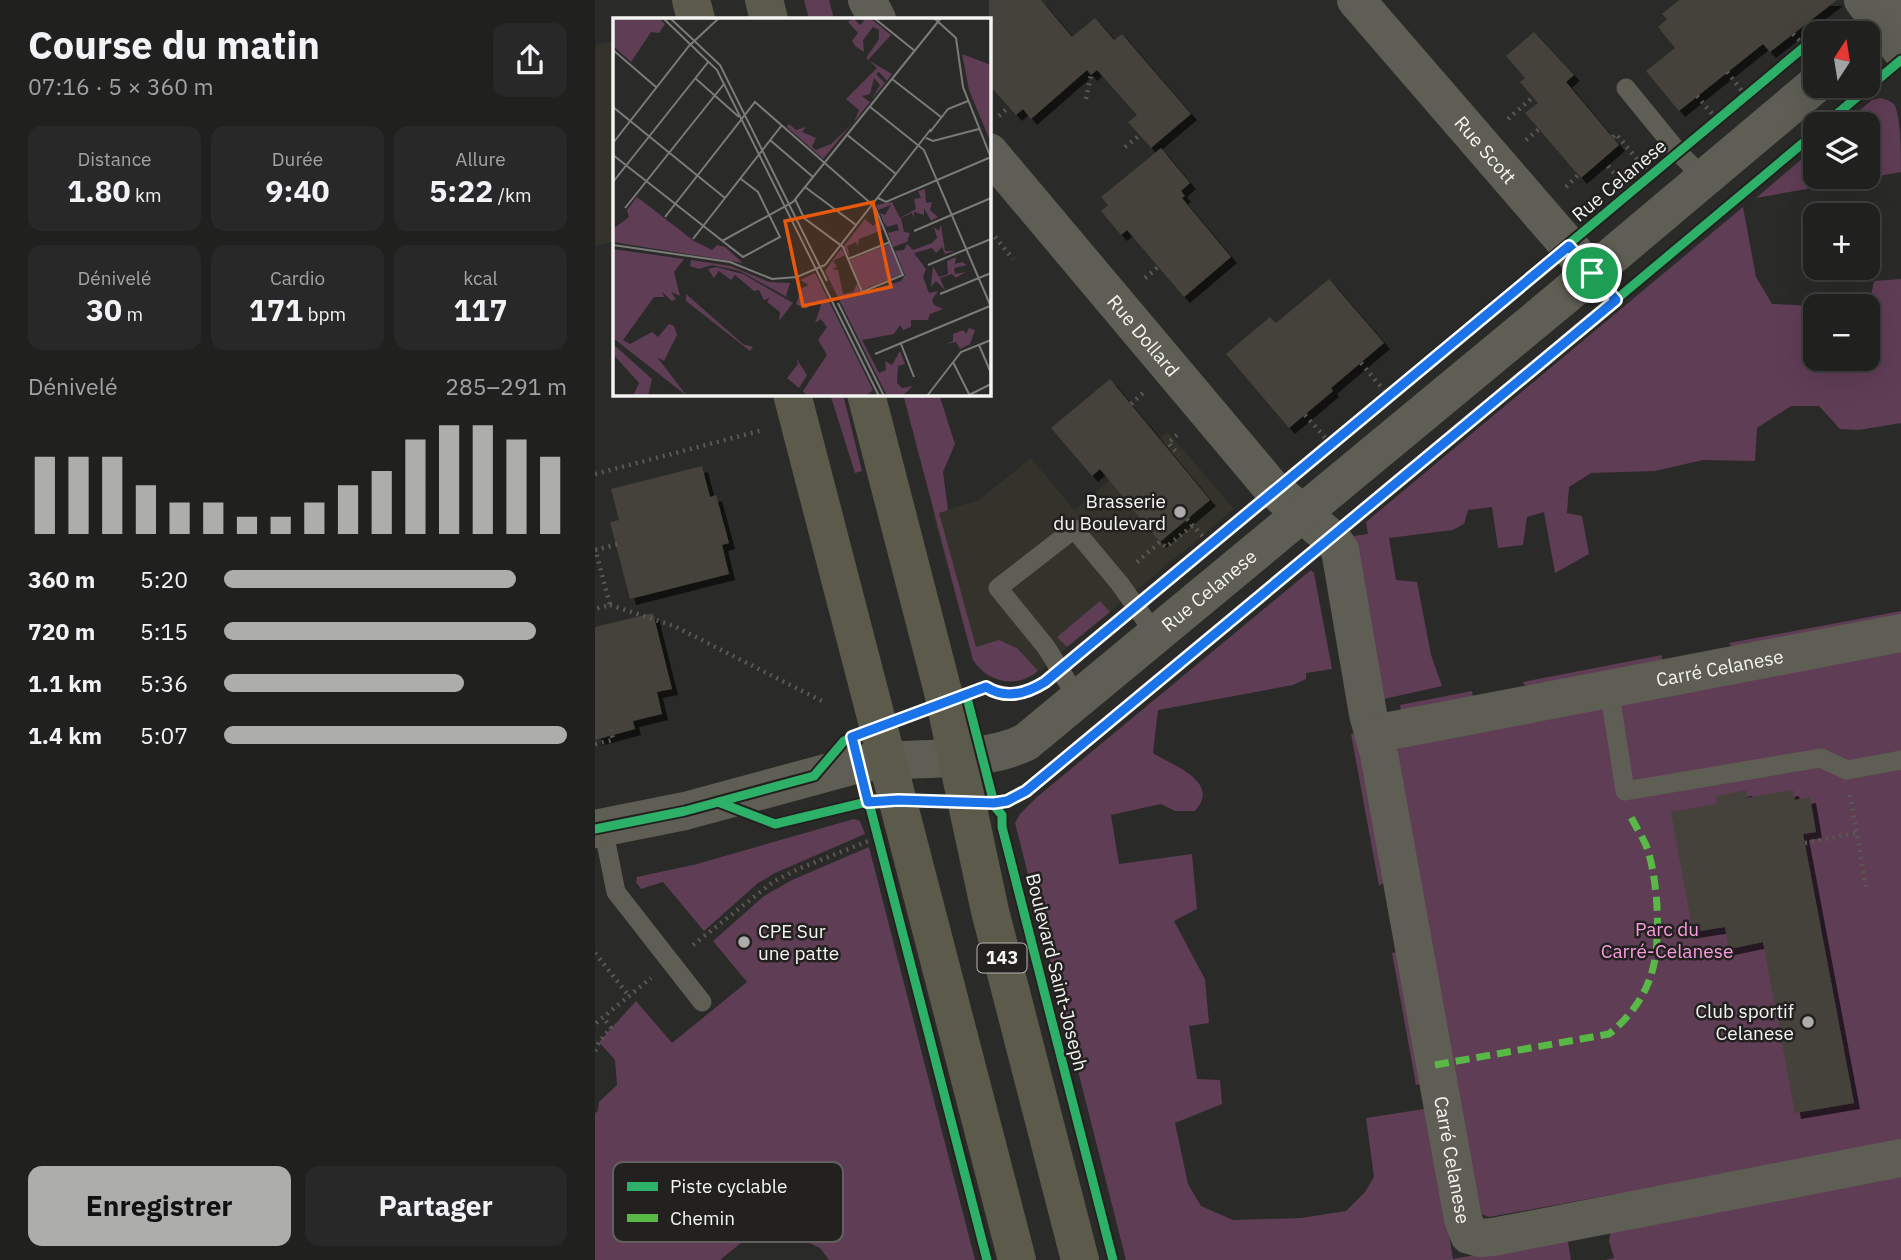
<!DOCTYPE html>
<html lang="fr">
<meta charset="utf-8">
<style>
body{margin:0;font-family:"IBM Plex Sans",sans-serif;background:#282828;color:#f1f3f6;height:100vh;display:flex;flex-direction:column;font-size:26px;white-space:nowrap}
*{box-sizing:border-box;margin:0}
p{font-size:23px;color:#a2a3a4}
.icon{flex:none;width:38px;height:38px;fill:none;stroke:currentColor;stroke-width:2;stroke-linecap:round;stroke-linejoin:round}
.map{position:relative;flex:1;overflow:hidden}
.details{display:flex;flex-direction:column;background:#20201f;width:595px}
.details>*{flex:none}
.needle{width:46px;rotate:12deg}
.fabs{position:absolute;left:1208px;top:21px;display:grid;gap:14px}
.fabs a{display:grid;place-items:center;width:77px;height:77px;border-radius:14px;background:#20201f;box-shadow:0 7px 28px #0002,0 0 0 2px #3d3e3d;font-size:35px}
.pin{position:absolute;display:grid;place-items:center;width:60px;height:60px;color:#fff;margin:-30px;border:4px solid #fff;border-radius:50%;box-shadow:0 2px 7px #0007}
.round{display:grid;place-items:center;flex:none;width:74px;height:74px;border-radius:14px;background:#282828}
.headline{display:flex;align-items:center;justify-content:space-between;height:119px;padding:0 28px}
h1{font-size:38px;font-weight:700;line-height:52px}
.stats{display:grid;grid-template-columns:repeat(3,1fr);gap:10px;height:119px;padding:7px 28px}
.stats div{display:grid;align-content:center;border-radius:14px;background:#282828;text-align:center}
.stats b{font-size:30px;font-weight:700}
.stats small{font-size:19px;font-weight:400}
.stats p{font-size:19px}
.chart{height:196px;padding:14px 28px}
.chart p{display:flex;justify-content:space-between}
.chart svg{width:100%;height:126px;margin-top:7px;stroke:#adadac;stroke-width:6}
.primary-button{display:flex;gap:14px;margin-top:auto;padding:14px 28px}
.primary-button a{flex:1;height:80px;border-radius:14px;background:#adadac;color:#111;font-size:28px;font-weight:700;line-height:80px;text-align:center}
.primary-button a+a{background:#282828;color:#f1f3f6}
ul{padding:0 28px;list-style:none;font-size:23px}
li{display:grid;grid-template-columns:112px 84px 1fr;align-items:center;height:52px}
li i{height:18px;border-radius:9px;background:#adadac}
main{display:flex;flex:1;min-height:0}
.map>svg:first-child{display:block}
</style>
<main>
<section class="details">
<div class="headline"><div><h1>Course du matin</h1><p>07:16 · 5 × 360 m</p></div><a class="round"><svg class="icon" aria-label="share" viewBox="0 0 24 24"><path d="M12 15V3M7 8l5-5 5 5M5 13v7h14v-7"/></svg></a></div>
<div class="stats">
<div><p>Distance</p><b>1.80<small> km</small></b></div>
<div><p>Durée</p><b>9:40</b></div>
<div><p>Allure</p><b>5:22<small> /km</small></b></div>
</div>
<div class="stats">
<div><p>Dénivelé</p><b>30<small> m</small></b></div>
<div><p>Cardio</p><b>171<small> bpm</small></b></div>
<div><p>kcal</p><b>117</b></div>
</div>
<div class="chart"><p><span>Dénivelé</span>285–291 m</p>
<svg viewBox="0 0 160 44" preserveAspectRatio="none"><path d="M5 44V17M15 44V17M25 44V17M35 44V27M45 44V33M55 44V33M65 44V38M75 44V38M85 44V33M95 44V27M105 44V22M115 44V11M125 44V6M135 44V6M145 44V11M155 44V17"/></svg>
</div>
<ul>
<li><b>360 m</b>5:20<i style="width:85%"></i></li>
<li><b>720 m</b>5:15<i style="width:91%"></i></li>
<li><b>1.1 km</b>5:36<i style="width:70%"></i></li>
<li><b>1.4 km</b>5:07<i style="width:100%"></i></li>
</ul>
<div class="primary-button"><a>Enregistrer</a><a>Partager</a></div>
</section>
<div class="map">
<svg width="1306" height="1260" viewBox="0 0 1306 1260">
<defs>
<filter id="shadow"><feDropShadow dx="6" dy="6" stdDeviation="0" flood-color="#0009"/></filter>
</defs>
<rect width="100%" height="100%" fill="#2a2a29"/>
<g fill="#33332b">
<polygon points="19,41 19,241 0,246 0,45"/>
<polygon points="573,432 639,509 439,675 428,680 414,682 392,676 378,660 338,514 384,500 436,458 479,510"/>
</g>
<g fill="#5f3d55">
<polygon points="209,0 234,0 239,19 214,19"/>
<path d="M1286,98C1292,100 1297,101 1300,106C1306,119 1306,156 1306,172L1161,198L1220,148V177H1272V124H1248L1277,100Z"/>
<polygon points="1148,207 1161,277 1177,304 1220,306 1220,359 1272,359 1272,306 1246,306 1246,304 1276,296 1279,281 1306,279 1306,423 1264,430 1245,429 1224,406 1196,406 1162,428 1160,461 1108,460 1060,471 996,473 974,487 972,513 987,516 994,554 960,573 949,512 932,517 928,545 903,548 897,507 873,510 869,524 858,530 794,538 801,580 822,582 836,655 847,686 789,699 759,536 773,534 771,522"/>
<polygon points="235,394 248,394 267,471 260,473"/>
<path d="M308,394H344L360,444L348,472L353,510L344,513L381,647L404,640L422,648L443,671C421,689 394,683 378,660Z"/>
<path d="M716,570L719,573L737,669L711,673V679L698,685L563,710L558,753C576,765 627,781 600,811H580L566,804L516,815L524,864L597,854L602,909L579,921L610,979L614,1023L594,1026L602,1079L625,1080L627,1104L580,1123L593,1184L606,1206L638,1220L706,1218L751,1211L770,1192L779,1177L771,1118L829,1109L834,1114L858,1259L969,1239L973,1242L976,1260H531L420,823L425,814L442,797Z"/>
<polygon points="505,601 515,612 472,647 462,637"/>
<polygon points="1306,611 1306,617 1137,647 1134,643"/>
<polygon points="1306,651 1306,1142 894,1217 886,1214 801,753 805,747"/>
<polygon points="1067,655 1067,662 935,687 929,685 928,682"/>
<polygon points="877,691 878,697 806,711 805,705"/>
<polygon points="762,733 790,881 784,886 756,734"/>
<polygon points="259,819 265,821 270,834 180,873 163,883 109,931 68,882 46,889 41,882 42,877 102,864"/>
<polygon points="274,847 380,1260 234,1260 225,1248 184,1228 156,1235 125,1260 0,1260 0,1113 3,1111 4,1102 22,1085 20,1060 4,1042 41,1001 77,1043 152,982 118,941 169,896 197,880"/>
<polygon points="802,952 825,1084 821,1085 797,953"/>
<polygon points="1306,1176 1306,1260 1010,1260 1019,1258 1014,1241 1016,1230"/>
</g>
<g fill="#44423a" filter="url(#shadow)">
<polygon points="394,0 446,0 477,37 500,18 519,40 527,34 596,114 556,148 533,122 542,115 502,70 496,75 492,70 436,119 428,109 421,115 394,85"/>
<polygon points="1084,0 1242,0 1175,52 1168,44 1084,111 1051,71 1080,48 1063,27 1072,19 1067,14"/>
<polygon points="939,32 979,75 971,82 1024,145 986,178 930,113 943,103 925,82 930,78 911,56"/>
<polygon points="566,148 595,183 586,191 590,196 587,198 636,257 589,297 532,230 526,235 506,211 513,205 506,197"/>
<polygon points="734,279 789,343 736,388 738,391 694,428 631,354 675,317 681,323"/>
<polygon points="515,379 615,500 565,542 505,469 497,476 456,428"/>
<polygon points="107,466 115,497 121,495 134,543 127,545 134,574 35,599 15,522 24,520 16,489"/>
<polygon points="58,613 77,689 62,692 67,714 38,721 40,729 0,740 0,627"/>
<polygon points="1151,790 1152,798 1198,790 1200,800 1215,797 1221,832 1208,834 1259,1103 1200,1113 1168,942 1134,949 1130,927 1098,932 1076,812 1122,804 1121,796"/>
</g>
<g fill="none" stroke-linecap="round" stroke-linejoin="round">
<g stroke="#595852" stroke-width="4.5" stroke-dasharray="2 5" stroke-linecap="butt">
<polyline points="1198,34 1210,46"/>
<polyline points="1132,72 1147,91"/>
<polyline points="1102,96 1118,115"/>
<polyline points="491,99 496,75"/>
<polyline points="404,116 414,107"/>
<polyline points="913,119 938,97"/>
<polyline points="1018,137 1021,134 1056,176"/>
<polyline points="931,140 944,129"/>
<polyline points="530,147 545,135"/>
<polyline points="1013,166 1035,192"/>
<polyline points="971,187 983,175"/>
<polyline points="400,237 418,259"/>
<polyline points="550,278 563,267"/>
<polyline points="766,363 792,394"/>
<polyline points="536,404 548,393"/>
<polyline points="710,415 735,443"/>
<polyline points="582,435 573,443 584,455"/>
<polyline points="0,474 168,430"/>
<polyline points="592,519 613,542"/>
<polyline points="0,548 15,605 0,609"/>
<polyline points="0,550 27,543"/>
<polyline points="542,562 565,542 571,547 598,525"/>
<polyline points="15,605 79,626 229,702"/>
<polyline points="0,744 18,740 16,730"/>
<polyline points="1255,795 1271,888"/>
<polyline points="1210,843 1262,833"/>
<polyline points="98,945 178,882 203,869 276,840"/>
<polyline points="0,953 34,996"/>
<polyline points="1,1023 56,978"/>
<polyline points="0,1051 4,1042 16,1028 8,1017"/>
</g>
<g stroke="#5f5e54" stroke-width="19">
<polyline points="1031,88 1084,153 1109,178"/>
<polyline points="1014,688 1030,791 1226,758 1252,770 1306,760"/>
<polyline points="483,699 451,647 403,588 479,529 525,584 561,635"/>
<polyline points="8,828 21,892 107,1002"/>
</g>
<g stroke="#5f5e54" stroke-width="38">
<polyline points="272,0 282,19"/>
<path id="s1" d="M761,0L997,273"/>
<polyline points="1268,0 1306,50"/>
<path id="s2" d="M394,152L675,486L738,540L745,550L773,714L784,754L868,1219L874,1235L885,1238L898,1237L1306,1158"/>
<path id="s3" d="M779,734L1306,633"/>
</g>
<g stroke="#5f5e54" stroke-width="38">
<polyline points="1272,40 1306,11"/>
<path id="s4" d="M0,829L90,811L264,764C315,755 386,765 431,742L967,298L1220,85"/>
</g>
<g stroke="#5b5a4b" stroke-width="38">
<polyline points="96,0 101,19"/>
<polyline points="169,0 174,19"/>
<polyline points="197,394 422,1260"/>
<polyline points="271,394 348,692 395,911 485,1260"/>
</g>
<path stroke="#58b947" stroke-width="7" stroke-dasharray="14 7" stroke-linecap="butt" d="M840,1065L1014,1034C1032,1020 1048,999 1055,978C1067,946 1063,886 1054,854C1051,841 1041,828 1035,815"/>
<g stroke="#22211f" stroke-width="13">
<g id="cycleway">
<polyline points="1230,124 1306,60"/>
<polyline points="371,694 400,807 407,815 407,827 518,1260"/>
<polyline points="257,737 392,1260"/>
<polyline points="123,802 180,824 276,801 399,802 422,797 736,538 1220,133"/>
<path d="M0,829L90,811L219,776L249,741L257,737L391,687C410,699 432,694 450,682L1220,38"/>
</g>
</g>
<use href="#cycleway" stroke="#2db169" stroke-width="9"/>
</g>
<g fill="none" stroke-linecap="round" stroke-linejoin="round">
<g stroke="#fff" stroke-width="14">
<path id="route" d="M974,246L1021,300L431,791L412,801L399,803L303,800L273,802L257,737L391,687C410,699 431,694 450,682Z"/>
</g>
<use href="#route" stroke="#1a73e8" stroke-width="9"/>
</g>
<g fill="#adadac" stroke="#22211f" stroke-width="2.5">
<circle cx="585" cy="512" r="7"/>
<circle cx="149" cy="942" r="7"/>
<circle cx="1213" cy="1022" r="7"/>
</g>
<g text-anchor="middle" stroke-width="5" stroke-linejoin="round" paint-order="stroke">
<rect fill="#22211f" stroke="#b5b5b3" stroke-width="2" x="382.5" y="943.5" width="49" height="29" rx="5"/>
<g font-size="18" font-weight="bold" fill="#f4f4f2">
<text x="407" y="964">143</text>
</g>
<g font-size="19" fill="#f4f4f2" stroke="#22211f">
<text dy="7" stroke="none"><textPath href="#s1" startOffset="198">Rue Scott</textPath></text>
<text transform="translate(1024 180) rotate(-40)" y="7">Rue Celanese</text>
<text dy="7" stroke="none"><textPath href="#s2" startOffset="240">Rue Dollard</textPath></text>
<text dy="7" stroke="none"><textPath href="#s4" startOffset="679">Rue Celanese</textPath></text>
<text dy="7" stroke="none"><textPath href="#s3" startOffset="352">Carré Celanese</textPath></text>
<text transform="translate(462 972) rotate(76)" y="7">Boulevard Saint-Joseph</text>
<text dy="7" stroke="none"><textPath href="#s2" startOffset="1152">Carré Celanese</textPath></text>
</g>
<g font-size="19" fill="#f4f4f2" stroke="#22211f" text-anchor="end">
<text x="571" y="508">Brasserie<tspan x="571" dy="22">du Boulevard</tspan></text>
<text x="163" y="938" text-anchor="start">CPE Sur<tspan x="163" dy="22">une patte</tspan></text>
<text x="1199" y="1018">Club sportif<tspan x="1199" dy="22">Celanese</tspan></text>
</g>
<g font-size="19" fill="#f99cdf" stroke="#22211f">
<text x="1072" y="936">Parc du<tspan x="1072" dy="22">Carré-Celanese</tspan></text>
</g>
</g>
<g transform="translate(18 18)">
<rect width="378" height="378" fill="#2a2a29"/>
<path d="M2,0H46L52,6L46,15L38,14L18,44L0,28ZM247,0H257L278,17L255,42L279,56L274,63L266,54L263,56L272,65L258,82L267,67L261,60L257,76L249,78L257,84L241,104L246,92L233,81L264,50L253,40L266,21V12L260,9L250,22L251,34L242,28L239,23L245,15L235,4L240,0L247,7L251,3ZM349,36L378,47V125L356,72ZM176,106L183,112L193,109L189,114L203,120L199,129L203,132L218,126L237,108L210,141L174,109ZM312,171L313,185L319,184L317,192L325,199L318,203L311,190V197L301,194V200L299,195L288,200L291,214L297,215L294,224L280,229L275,215L286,212L284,206L274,209L272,205L273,210L267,195L272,197L278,187L265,192L263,187L279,184L287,200L303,191L301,181L308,180L305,173ZM24,179L81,223L99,232L104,227L112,229L130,245L0,224V211L16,199L14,192ZM252,201L260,208L267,202L269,212L246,221L245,228L243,224L234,228L237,240L231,228ZM328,207L332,233H342L332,236L329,229L323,235L319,230L301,235L313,251L310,259L316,275L325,273L319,282L321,287L330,291L317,296L315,302H298V309L290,312L287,307L281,316L249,322L266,355L273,352L272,343L279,347L287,333L292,346L285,348L284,365L289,370L300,368L289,378H274L212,253L228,231L232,237L220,243L224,249L219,251L225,252L230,276L240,274L244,266L248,275L288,263L292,257L282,233L291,232L294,226L300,232L319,225L324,220L321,209L326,213ZM276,226L289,256L249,272L237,242ZM0,231L71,241L61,254L67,278L58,274L63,281L59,283L49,274L51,279H41L10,322L17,326L39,314L45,319L56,306L61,308L64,317L51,343L44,339L74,378L0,320ZM343,239L342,246L349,244L354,247L341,250L342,256L352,254L343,260L339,256L327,260L332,272L323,263L318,269L320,248L326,259L335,256L334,243ZM78,242L118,248L156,264L177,265L173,278L179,282L127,253L99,247L86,251L77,248ZM103,249L130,256L180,285L166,303L167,294L154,284L157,280L151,282L146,272L141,273L122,257L118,262L106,253L101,260L95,251ZM202,255L260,372L252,378H194L190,373L214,337L205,322L214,309L208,301L202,305L208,287L202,283L193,291L183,286L189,270L196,267L187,262ZM73,276L130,326L140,329L137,333L73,283ZM356,310L362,312L357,326L347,331L343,324L333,326L340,323V316L350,312L353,316ZM0,326L39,361L35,378H20L26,365L0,336ZM183,340L194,357L186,370L174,360L185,346Z" fill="#5f3d55"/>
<path fill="none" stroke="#7b7b79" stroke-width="2" d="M50,0L104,52L266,378M57,0L107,47L214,263M261,0L302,33M321,0L343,20L350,69L378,140M0,32L43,69M82,60L126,99M279,61L328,99M256,88L311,132L378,289M0,89L112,180M317,114L335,91L355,83M233,116L283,156M313,120L320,123L366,111M157,122L200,159M0,125L76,28L106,0M0,137L130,239L167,219L145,174L128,161M0,164L96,43M192,169L243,207M265,180L273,184L378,139M12,190L111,66M52,199L142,84L262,189L290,257L249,274L230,229L191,200L182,181M301,213L378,180M80,221L169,107M109,223L180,184L328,0M0,227L117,244L159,261L184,259L212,247L318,111M235,241L277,224M315,247L378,221M327,276L378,255M225,285L271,378M288,326L301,359M366,327L378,355M262,336L377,288M340,344L357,378M356,377L378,366M314,378L348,334L378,322"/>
<path fill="#e8590c" fill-opacity="0.15" stroke="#e8590c" stroke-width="3.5" d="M260,184L278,269L190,288L172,203Z"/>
<rect width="378" height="378" fill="none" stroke="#f4f4f2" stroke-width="3.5"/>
</g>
<rect x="18" y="1162" width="230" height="80" rx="10" fill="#22211f" stroke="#61605e" stroke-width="2"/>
<rect x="32" y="1182" width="31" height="9" fill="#2db169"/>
<rect x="32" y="1214" width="31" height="8" fill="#58b947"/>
<g font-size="19" fill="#f4f4f2">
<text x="75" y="1193">Piste cyclable</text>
<text x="75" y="1225">Chemin</text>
</g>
</svg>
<div class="fabs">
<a><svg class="needle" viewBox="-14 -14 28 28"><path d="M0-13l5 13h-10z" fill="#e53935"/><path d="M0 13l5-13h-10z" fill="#a2a3a4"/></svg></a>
<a><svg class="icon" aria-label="layers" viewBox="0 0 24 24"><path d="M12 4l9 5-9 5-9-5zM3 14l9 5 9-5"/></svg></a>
<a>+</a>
<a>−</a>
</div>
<div class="pin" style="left:997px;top:273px;background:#1e9e55"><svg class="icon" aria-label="arrive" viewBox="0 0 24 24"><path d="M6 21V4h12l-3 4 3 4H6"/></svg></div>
</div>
</main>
